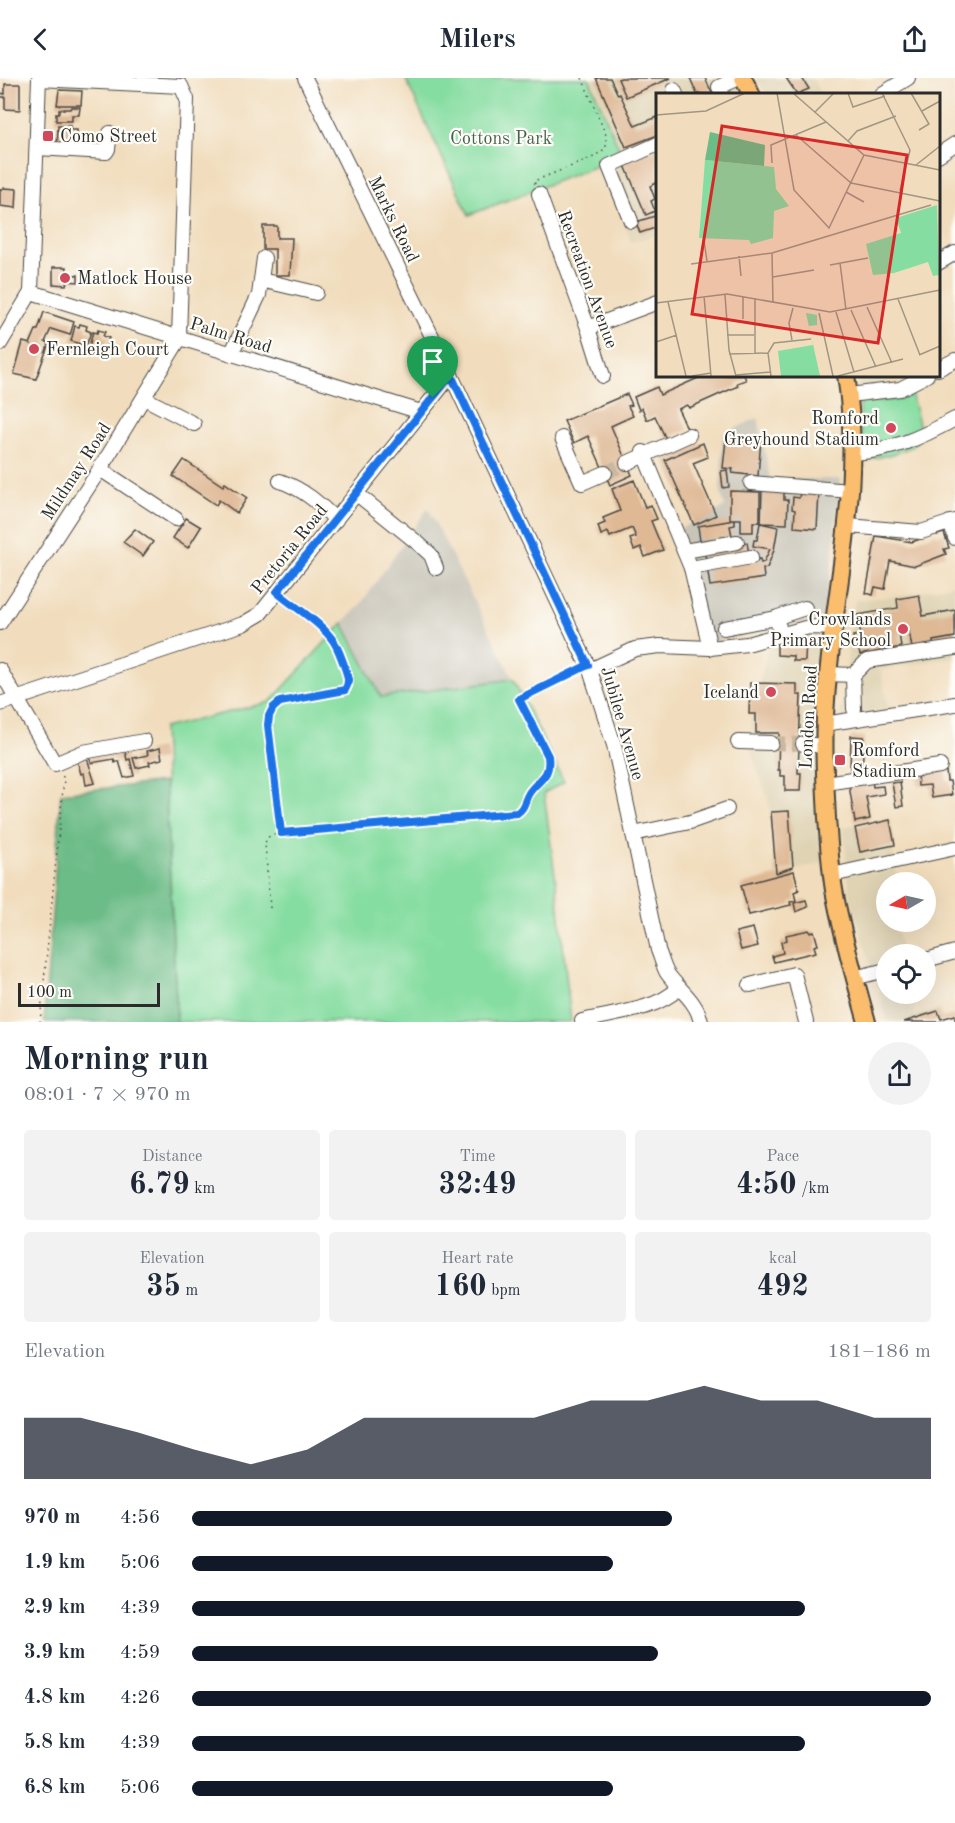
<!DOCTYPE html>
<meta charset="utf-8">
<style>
body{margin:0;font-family:"Old Standard TT",serif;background:#f2f2f3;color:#1f2937;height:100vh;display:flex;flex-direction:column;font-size:22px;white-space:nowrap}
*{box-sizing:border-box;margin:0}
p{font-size:20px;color:#747a83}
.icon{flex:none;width:33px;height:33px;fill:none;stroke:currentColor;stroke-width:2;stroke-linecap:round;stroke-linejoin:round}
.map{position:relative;height:944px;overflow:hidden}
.details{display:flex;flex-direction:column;background:#fff;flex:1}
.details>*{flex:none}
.needle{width:39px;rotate:261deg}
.tools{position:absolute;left:876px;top:794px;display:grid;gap:12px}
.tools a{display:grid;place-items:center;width:60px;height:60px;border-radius:50%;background:#fff;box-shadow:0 6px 24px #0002;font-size:30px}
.scale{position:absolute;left:18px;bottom:15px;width:142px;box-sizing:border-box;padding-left:6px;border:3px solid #2b2b2b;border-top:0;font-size:16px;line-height:21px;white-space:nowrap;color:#2b2b2b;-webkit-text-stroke:4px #fdfcf7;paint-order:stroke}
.pin{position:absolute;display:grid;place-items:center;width:51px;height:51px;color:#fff;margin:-62px -26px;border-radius:50% 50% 50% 0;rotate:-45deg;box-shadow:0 0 6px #0007}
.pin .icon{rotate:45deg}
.round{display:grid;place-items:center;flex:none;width:63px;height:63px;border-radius:32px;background:#f2f2f3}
.headline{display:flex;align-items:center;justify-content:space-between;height:102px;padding:0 24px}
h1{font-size:33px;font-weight:700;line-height:45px}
.stats{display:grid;grid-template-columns:repeat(3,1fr);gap:9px;height:102px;padding:6px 24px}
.stats div{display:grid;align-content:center;border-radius:6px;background:#f2f2f3;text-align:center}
.stats b{font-size:30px;font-weight:700}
.stats small{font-size:16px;font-weight:400}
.stats p{font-size:16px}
.chart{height:168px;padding:12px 24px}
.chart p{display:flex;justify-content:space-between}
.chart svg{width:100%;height:108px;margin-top:6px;fill:#111827;opacity:.7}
ul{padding:0 24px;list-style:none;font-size:20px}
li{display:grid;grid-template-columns:96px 72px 1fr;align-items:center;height:45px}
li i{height:15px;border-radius:8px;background:#111827}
header{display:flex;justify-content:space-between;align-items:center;height:78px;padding:0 24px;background:#fff;font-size:27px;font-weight:700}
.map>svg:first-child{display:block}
</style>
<header><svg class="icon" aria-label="back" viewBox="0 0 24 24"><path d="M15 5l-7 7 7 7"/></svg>Milers<svg class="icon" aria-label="share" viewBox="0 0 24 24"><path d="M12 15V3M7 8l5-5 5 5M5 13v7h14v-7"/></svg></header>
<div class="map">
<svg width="955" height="944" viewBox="0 0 955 944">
<rect width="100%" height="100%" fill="#fdfcf7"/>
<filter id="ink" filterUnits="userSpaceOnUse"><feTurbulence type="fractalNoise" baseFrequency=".0167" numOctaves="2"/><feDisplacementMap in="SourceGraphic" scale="12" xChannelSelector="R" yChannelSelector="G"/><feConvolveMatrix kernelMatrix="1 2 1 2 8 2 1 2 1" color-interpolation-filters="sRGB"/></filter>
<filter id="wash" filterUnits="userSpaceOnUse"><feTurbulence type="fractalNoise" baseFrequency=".008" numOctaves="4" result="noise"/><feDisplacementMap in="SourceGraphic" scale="24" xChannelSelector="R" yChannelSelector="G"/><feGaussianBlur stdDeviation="1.35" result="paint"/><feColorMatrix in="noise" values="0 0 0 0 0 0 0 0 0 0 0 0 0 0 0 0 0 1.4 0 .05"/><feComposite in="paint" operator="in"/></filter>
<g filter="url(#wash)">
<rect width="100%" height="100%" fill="#f1ddbd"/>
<g fill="#dfd3b4">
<polygon points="589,0 734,0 742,16 658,16 658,157 631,164 600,86 621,78"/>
<polygon points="757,0 813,0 820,16 765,16"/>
<polygon points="856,297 898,297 899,301 858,310"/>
<polygon points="955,506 955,579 881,592 888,631 840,640 855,522 901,518"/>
<polygon points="835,550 830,783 775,797 768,720 752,678 751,634 772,559"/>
<polygon points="888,740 897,804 886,804 886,843 895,843 902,876 886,876 886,915 910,915 915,938 940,931 943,939 955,936 955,944 888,944 850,819 843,749"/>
</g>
<g fill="#c8c4b8">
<polygon points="758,340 770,401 841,401 826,540 715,563 703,559 669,456 725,429 720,410 723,356"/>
<polygon points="428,430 513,601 381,619 343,545 360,527"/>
</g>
<g fill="#86dda1" stroke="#588466" stroke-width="1.5">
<polygon points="405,0 589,0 622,78 469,137"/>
<polygon points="911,315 921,353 914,368 893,376 870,381 870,378 862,380 860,325 900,321"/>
<polygon points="343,545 381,619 513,601 564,704 544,715 558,820 571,944 177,944 163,650 270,624"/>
</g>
<polygon fill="#6cbc87" stroke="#4c7459" stroke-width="1.5" points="165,704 177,944 44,944 61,715"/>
<g id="blocks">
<g fill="#dfb894">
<polygon points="596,0 610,0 618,17 620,16 635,48 657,39 658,57 626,69"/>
<polygon points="621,0 671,0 626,19 618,1"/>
<polygon points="690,0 705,0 712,15 715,14 716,16 697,16"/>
<polygon points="786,0 802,0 809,11 797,16"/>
<polygon points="5,6 20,6 20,32 5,31 5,19 0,19 0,15 5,16"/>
<polygon points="59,12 82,13 81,27 57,27"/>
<polygon points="71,29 80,29 79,37 72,37 72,43 56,43 56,35 59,35 59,31 70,31"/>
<polygon points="58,48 70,48 70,52 77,52 77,66 57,70"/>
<polygon points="658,71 658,104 650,108 655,121 651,123 655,133 646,137 624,85"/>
<polygon points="4,110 17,111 16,130 0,128 0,112"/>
<polygon points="658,137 658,149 640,155 636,144"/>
<polygon points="263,148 277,148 277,160 292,160 290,197 275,197 275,171 263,171"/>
<polygon points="53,189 67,189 66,196 78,197 78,204 67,203 66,207 53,206"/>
<polygon points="44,234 74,244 70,257 51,251 45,264 49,265 36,301 14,296 23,264 30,266 36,252 38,252"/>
<polygon points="80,246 87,248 86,252 91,254 86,268 71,263 75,248 79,249"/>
<polygon points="98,252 105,254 103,258 109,260 104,274 89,269 93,254 97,255"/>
<polygon points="705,297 744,297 746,302 737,305 738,308 689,330 687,327 678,331 688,352 666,361 655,338 647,342 642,330 639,332 634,319 657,309 660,317"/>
<polygon points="627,316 632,327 628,328 633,338 611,348 632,397 610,407 588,358 574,365 564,343"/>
<polygon points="748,360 761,361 758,398 732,395 733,391 723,390 726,361 747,363"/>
<polygon points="703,365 708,379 693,385 716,437 694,447 665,382"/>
<polygon points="184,382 223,408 225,405 247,420 237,435 219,422 216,427 173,398"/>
<polygon points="727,392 729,409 723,410 721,393"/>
<polygon points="634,402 645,429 651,427 657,441 651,443 663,472 645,479 641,469 634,472 630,461 636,459 632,450 610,459 608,454 601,457 598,448 605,445 603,440 620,433 612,411"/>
<polygon points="762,412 784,413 784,422 788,422 787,446 761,445"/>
<polygon points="730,413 760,414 760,444 753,444 753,454 741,454 741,441 730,441"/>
<polygon points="800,414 819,415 817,451 794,449 795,432 792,431 793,419 799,420"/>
<polygon points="186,440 201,449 188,470 173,460"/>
<polygon points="735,442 735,447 730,448 732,458 700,463 698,448"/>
<polygon points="760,445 778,449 774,472 767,490 763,491 764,500 710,508 707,489 760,481 761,485 764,484 770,471 753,468 754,462 757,462"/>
<polygon points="135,451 153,464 143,478 123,464"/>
<polygon points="937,455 937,457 944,455 949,470 944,471 946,476 915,488 890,483 885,511 875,509 873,517 866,515 876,458 912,464"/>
<polygon points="747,464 749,477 706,482 704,471"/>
<polygon points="919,517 923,538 955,532 955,559 933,563 933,566 912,570 909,553 899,555 901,569 860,577 857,565 854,566 853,558 861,557 857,537 898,530 897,521"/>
<polygon points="787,560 806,561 805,583 793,583 793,578 777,577 777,565 787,565"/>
<polygon points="750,605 797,606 797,617 801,617 798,695 801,695 800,713 785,713 785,698 780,698 780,692 778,692 779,655 756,655 756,636 749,636"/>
<polygon points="851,658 864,659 862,692 850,692"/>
<polygon points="124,668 127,682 130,681 134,698 124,700 119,683 115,685 114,681 91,685 89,677"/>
<polygon points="160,670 162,681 149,684 150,687 136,690 133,680 148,677 147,673"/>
<polygon points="87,680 95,705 86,707 84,695 81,696 77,682"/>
<polygon points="946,693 947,703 950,703 952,717 932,720 930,707 918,708 917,696"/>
<polygon points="872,703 873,709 883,708 884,716 866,719 870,741 855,744 849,707"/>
<polygon points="900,704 903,728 896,729 892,705"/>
<polygon points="789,733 793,789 776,795 771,734"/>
<polygon points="890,742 895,767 860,774 855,750"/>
<polygon points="794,793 799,812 794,814 796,823 790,824 791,827 749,837 741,807"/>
<polygon points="806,822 808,829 796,834 794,825"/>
<polygon points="753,850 758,868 741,872 736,854"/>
<polygon points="809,852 810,854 814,853 818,867 814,868 816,874 774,884 772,878 783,875 781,864 787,862 786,857"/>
<polygon points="938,933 941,941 955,937 955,944 904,944"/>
</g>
</g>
</g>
<g filter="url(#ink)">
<use href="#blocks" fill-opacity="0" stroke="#494641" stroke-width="1.5"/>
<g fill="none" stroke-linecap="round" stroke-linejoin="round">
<g stroke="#c9b9a0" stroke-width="14" stroke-dasharray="14 7" stroke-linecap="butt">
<polyline points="605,395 627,385"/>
<polyline points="771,665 803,666"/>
</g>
<g stroke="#494641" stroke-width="16">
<g id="minor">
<path d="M305,0L451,297L590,592L614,667L658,872C661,879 663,888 667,895C679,912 697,923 701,944"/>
<polyline points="39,1 181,8"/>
<polyline points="674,12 676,16"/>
<polyline points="722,16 719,9 739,0"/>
<polyline points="882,16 908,0"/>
<polyline points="37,70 106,74 108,71 110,55"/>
<polyline points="938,77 955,66"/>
<polyline points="539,116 588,250 603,298"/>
<polyline points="631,143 609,88 658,66"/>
<polyline points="938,185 955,175"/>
<polyline points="261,202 316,215"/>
<polyline points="31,214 421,334"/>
<polyline points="588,250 658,224"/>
<polyline points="179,259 187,21 181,8"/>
<polyline points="0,266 31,214 39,0"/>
<polyline points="231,276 259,217 264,180"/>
<polyline points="938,291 955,282"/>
<polyline points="849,317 900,311 927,297"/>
<polyline points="144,320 194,346"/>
<polyline points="562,360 582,405 605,395"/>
<polyline points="643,374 691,490 710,570"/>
<path d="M851,375C892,373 920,360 955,341"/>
<polyline points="627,385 689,357"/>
<polyline points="100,391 176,441"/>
<path d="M280,403C303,411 319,425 336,442"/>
<polyline points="751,405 851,413"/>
<polyline points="357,416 419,466 431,477 436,490"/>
<polyline points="950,444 955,460"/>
<polyline points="848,448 921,454 955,443"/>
<polyline points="684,473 737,464"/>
<polyline points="691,490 751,479"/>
<polyline points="0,545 100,391 180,260"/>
<polyline points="779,549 776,540 778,539 805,530"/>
<polyline points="724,550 776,540"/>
<polyline points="0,592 55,686 83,674 144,663"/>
<polyline points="590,592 635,571 660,568 710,570 747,566 809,549 835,550"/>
<polyline points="828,596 853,597 854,631"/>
<polyline points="853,597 867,583 955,570"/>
<polyline points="0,626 243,546 260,536 451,297"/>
<polyline points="824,646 955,626"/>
<polyline points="738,664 771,665"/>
<polyline points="803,666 824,668"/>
<polyline points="825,705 940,688"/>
<polyline points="633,756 690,744 727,731"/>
<polyline points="832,797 955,770"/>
<polyline points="926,882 955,874"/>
<polyline points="854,900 886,892"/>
<polyline points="750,907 794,896 806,944"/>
<path d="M582,943C615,935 655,933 679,910"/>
</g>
</g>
<g stroke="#494641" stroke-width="20">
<g id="major">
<polyline points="743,0 751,16"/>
<path d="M846,297C864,410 833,511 826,622C823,661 825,701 827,740C829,764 830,788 834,812C842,857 855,901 867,944"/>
</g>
</g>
<g stroke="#494641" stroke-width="1.5" stroke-dasharray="1.5 4.5" stroke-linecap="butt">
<polyline points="535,106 534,103 592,80 606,70 606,57 582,0"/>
<path d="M281,754L274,700L269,638L273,630L280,624L339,614C351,610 349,602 345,592C332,554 316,547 286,522"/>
<path d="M270,830L265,765L268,759L275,756L504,738C510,737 518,737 522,732C526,727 526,720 530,714C539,699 551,700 548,678L519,621L577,593"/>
<polyline points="40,944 64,701 62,697"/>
</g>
<use href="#minor" stroke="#fff" stroke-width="14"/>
<use href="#major" stroke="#fbbe6e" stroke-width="16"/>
</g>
</g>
<g fill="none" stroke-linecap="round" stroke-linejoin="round" filter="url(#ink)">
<g stroke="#fff" stroke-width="12">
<path id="route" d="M451,297L588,587L519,621L548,678C551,700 539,700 529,715C524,723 525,730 517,735L281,755L268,647L269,638L273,630L280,624L345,612C350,604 348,599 345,590C342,581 339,572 334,564C321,544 295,530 277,514Z"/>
</g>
<use href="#route" stroke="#1a73e8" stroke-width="8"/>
</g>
<g fill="#d1495b" stroke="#fdfcf7" stroke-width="2">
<rect x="42" y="52" width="12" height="12" rx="3"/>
<circle cx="65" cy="200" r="6"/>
<circle cx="34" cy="271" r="6"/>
<circle cx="891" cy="350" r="6"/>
<circle cx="903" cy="551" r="6"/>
<circle cx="771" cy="614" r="6"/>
<rect x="834" y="676" width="12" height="12" rx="3"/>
</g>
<g text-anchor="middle" stroke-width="4.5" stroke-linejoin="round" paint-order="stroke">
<g font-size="18" fill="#2b2b2b" stroke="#fdfcf7" text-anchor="start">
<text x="60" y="64">Como Street</text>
<text x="77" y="206">Matlock House</text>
<text x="46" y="277">Fernleigh Court</text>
<text x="879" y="346" text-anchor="end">Romford<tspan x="879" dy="21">Greyhound Stadium</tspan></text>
<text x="891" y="547" text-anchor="end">Crowlands<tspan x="891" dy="21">Primary School</tspan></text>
<text x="759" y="620" text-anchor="end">Iceland</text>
<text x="852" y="678">Romford<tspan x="852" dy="21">Stadium</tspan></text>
</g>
<g font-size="18" fill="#46604e" stroke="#fdfcf7">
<text x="501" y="66">Cottons Park</text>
</g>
<g font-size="18" fill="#2b2b2b" stroke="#fdfcf7">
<text transform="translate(394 141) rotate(64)" y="6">Marks Road</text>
<text transform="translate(588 201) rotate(70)" y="6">Recreation Avenue</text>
<text transform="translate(231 257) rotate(17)" y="6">Palm Road</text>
<text transform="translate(76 393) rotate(-57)" y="6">Mildmay Road</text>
<text transform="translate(289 471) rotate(-51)" y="6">Pretoria Road</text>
<text transform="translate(808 639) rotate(-87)" y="6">London Road</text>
<text transform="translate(623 645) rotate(74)" y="6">Jubilee Avenue</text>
</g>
</g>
<g transform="translate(656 15)">
<rect width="284" height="284" fill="#f1ddbd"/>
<path d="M49,67L118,74L120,96L133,113L118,118L117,145L95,151L93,147L43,145ZM281,112L283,182L277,183L272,169L238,180L217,182L210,151L245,140L240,125ZM150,220L161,222V232L153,233L164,283H125L122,258L157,252Z" fill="#86dda1"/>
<path d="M54,39L109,52L108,73L49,67Z" fill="#6cbc87"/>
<path fill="none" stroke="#a29683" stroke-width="1.5" d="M121,0L138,97L173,135L208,62M137,0L208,62L284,77M192,0L197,14L229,3M226,0L254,57L251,70M255,0L273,31L263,37M266,18L284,8M159,19L178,0M0,22L50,18L89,0M140,42L195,90M192,48L201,38L240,23M116,70L115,52L170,29M260,72L284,53M195,90L284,108M244,98L250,70M190,99L208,109M48,148L51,168M116,160L117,210M83,163L85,183M184,170L190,217M35,171L116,160L275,112M174,172L212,165M117,184L158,177M69,202L73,257L80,283M48,203L55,283M99,205V261M242,206L264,262M12,209L30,283M0,210L71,201L174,219L284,197M211,214L236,270M195,217L220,274M180,219L198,279M163,220L177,283M87,226V204M71,242H98M136,247L133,230L137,215M0,249L21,242M73,261L112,260M263,262L284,253M80,282L114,279M36,283L55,280M115,283L112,260L118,250L155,246M182,283L247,266"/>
<path fill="#d62828" fill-opacity="0.15" stroke="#d62828" stroke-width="3" d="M66,33L251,62L222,250L36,221Z"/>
<rect width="284" height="284" fill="none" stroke="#2b2b2b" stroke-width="3"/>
</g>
</svg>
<div class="tools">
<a><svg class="needle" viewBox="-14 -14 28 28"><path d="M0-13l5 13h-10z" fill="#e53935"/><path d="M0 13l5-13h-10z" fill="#747a83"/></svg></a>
<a><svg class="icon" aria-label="locate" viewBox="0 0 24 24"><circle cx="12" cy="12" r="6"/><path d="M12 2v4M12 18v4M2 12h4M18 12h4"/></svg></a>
</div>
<div class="scale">100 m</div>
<div class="pin" style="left:433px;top:320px;background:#1e9e55"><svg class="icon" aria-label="arrive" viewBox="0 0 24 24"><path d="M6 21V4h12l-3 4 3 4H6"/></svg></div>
</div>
<section class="details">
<div class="headline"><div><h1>Morning run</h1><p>08:01 · 7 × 970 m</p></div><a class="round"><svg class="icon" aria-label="share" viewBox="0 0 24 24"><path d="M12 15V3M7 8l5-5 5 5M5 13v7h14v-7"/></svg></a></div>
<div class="stats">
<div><p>Distance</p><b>6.79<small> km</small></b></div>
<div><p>Time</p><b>32:49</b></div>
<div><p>Pace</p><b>4:50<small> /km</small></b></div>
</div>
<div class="stats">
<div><p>Elevation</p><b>35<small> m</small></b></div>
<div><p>Heart rate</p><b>160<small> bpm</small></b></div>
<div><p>kcal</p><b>492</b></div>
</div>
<div class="chart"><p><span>Elevation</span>181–186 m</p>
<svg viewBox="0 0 160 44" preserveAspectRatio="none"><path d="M0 44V19L10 19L20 25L30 32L40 38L50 32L60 19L70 19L80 19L90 19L100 12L110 12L120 6L130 12L140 12L150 19L160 19V44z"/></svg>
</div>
<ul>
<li><b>970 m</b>4:56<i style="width:65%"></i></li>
<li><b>1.9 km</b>5:06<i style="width:57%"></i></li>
<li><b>2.9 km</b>4:39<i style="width:83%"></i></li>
<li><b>3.9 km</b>4:59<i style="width:63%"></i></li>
<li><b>4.8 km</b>4:26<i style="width:100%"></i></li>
<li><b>5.8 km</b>4:39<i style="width:83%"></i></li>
<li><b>6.8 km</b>5:06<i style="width:57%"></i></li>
</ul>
</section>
